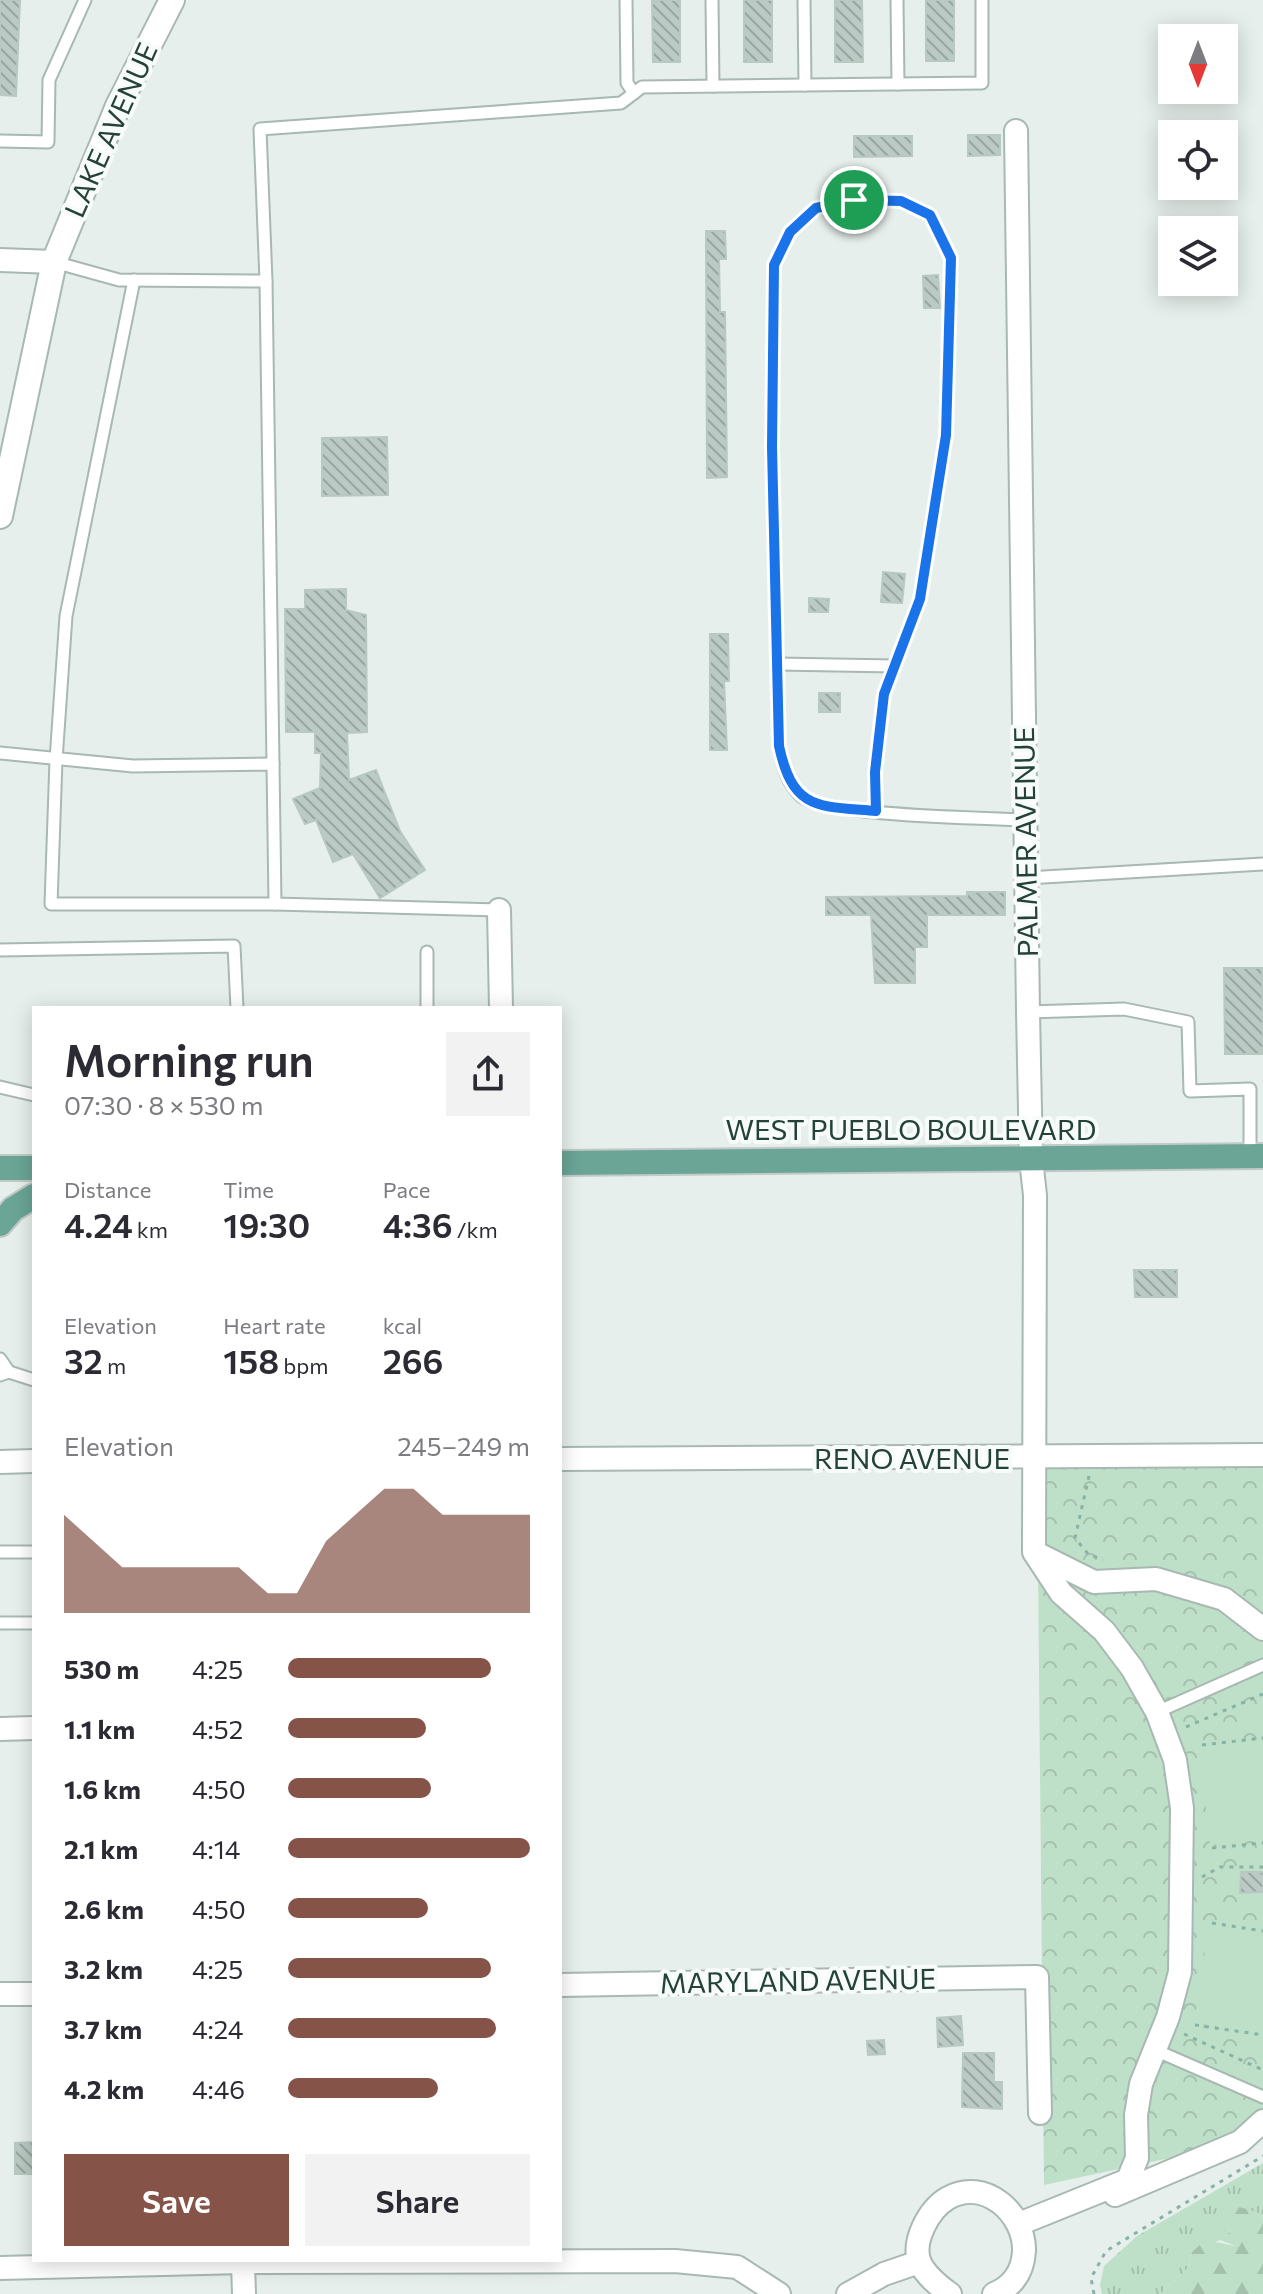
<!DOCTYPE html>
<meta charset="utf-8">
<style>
body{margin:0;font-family:Commissioner,sans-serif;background:#f2f2f3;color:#2b2b33;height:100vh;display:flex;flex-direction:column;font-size:30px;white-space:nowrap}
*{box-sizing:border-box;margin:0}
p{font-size:26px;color:#7c7c81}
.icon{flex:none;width:44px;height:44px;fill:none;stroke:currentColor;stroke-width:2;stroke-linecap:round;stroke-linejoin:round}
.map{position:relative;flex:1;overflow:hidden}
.sheet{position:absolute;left:32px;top:1006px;width:530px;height:1256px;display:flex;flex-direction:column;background:#fff;border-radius:0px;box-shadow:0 4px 20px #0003}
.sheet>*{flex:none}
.needle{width:52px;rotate:180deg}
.tools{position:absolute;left:1158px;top:24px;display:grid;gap:16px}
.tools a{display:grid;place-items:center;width:80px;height:80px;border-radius:0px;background:#fff;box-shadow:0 4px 20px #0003;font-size:40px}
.pin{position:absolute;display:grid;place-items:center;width:68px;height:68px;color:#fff;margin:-34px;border:4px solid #fff;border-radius:50%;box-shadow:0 2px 8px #0007}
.round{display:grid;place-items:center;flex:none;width:84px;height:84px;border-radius:0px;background:#f2f2f3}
.headline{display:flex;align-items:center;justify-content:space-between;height:136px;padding:0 32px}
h1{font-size:44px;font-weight:600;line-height:60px}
.stats{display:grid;grid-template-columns:repeat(3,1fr);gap:12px;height:136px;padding:8px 32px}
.stats div{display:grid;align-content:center}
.stats b{font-size:34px;font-weight:600}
.stats small{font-size:22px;font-weight:400}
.stats p{font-size:22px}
.chart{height:224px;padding:16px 32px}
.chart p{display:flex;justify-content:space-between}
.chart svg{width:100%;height:144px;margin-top:8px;fill:#855347;opacity:.7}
.action{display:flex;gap:16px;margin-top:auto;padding:16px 32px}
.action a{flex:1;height:92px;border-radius:0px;background:#855347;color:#fff;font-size:32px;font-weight:600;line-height:92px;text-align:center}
.action a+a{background:#f2f2f3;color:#2b2b33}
ul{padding:0 32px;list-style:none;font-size:26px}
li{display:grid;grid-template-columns:128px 96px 1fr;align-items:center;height:60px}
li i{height:20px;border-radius:10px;background:#855347}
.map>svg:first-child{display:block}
</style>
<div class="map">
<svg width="1263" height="2294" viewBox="0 0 1263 2294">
<defs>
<pattern id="grass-tufts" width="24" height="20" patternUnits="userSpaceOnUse" patternTransform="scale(2)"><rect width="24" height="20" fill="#bfe0c8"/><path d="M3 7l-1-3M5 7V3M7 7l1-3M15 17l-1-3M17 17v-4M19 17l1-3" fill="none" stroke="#a4c1ad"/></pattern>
<pattern id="forest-firs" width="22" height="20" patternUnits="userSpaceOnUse" patternTransform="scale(2)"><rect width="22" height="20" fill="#bfe0c8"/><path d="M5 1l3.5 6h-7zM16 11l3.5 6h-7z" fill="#a4c1ad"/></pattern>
<pattern id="park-crowns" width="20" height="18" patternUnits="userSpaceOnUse" patternTransform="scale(2)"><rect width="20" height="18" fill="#bfe0c8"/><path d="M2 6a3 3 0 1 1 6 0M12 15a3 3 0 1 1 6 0" fill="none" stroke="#a4c1ad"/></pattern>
<pattern id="building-back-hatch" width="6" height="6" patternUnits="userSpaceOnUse" patternTransform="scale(2)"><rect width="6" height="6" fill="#bbcac4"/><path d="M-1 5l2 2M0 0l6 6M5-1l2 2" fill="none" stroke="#98a6a0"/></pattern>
</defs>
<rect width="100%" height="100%" fill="#e6efeb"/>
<polygon fill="url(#grass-tufts)" points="1263,2163 1263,2219 1257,2212 1237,2237 1236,2246 1220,2240 1191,2253 1188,2268 1160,2294 1102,2294 1100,2285 1104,2266 1137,2236"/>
<polygon fill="url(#forest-firs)" points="1239,2207 1257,2212 1263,2219 1263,2294 1160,2294 1188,2268 1191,2253 1205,2240 1236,2246 1237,2237 1224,2230 1221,2216"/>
<polygon fill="url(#park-crowns)" points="1037,1466 1263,1467 1263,2138 1044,2185"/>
<g fill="#bfe0c8">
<polygon points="1263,1741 1263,1839 1210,1845 1199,1749"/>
<polygon points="1209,1925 1263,1933 1263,2033 1194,2023"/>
</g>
<g fill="url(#building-back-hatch)" stroke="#b8c9c2" stroke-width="2">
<polygon points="0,0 20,0 16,96 0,95"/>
<polygon points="652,0 680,0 680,62 653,62"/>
<rect x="744" y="0" width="28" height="62"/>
<polygon points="835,0 862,0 863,62 835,62"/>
<rect x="926" y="0" width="28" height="61"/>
<polygon points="968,135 1000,135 1000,155 968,156"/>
<polygon points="854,136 912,136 912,156 854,157"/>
<polygon points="706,231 725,231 726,259 719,259 720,312 725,312 727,477 707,478"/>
<polygon points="938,275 940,308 924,308 923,276"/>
<polygon points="387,437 388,495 322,496 322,438"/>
<polygon points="883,572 905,574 902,603 881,602"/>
<polygon points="346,589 346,610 366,615 367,732 347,733 349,780 376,770 400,831 425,870 380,898 353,854 333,862 316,820 305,824 293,799 320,788 321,753 315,753 315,732 286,732 285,609 305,609 305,590"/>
<polygon points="809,598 829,599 828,612 809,612"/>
<polygon points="710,634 728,634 729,681 724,681 727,750 710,750"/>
<rect x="819" y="693" width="21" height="19"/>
<polygon points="967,892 1005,892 1005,915 927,915 927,947 915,947 915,983 875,983 871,915 826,915 826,897 967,896"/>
<polygon points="1224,968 1262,968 1263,1054 1225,1054"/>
<polygon points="1134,1270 1177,1270 1177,1297 1135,1297"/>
<polygon points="1241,1872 1263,1872 1263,1892 1240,1893"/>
<polygon points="961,2016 963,2045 938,2047 937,2018"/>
<polygon points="884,2040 885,2054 868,2055 867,2041"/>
<polygon points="963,2053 994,2053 994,2082 1002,2082 1002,2109 962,2107"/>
<polygon points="34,2142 34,2174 15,2174 15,2143"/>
</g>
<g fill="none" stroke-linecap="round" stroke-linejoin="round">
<g stroke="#a8b8b2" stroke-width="15">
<g id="service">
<polyline points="626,0 627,83 634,93"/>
<polyline points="712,0 713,86"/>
<polyline points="804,0 805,85"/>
<polyline points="897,0 898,84"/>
<polyline points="0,141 48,142 49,80 85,0"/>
<polyline points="54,262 119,280 266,281 273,764"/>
<polyline points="134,280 66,616 56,760 51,904 275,904"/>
<polyline points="266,281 260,129 621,103 642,87 982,83 982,0"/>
<polyline points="777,664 895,666"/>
<polyline points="0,753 133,766 273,764 275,904 499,910"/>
<path d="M876,811L875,772L884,694L920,599L946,435L951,258L930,215L901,201L854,200L816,208L790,232L774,265L772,447L779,746C783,764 786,782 801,796C821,816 989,818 1026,820"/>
<polyline points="1027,878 1263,864"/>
<polyline points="0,950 234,946 237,1008"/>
<polyline points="427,1008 427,952"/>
<polyline points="1028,1012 1124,1009 1188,1022 1190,1091 1250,1089 1250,1157"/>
<polyline points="0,1087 34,1095"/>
<polyline points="0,1359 9,1372 0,1375"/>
<polyline points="9,1372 34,1380"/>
<polyline points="0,1552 34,1552"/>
<polyline points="0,1623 34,1623"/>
<polyline points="1157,1712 1263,1665"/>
<polyline points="1155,2050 1263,2097"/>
</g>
</g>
<g stroke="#a8b8b2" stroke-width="26">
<g id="minor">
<polyline points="1016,131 1028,1012 1031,1160 1035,1195 1034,1552 1061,1593 1104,1631 1132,1668 1157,1712 1175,1760 1182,1808 1180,1972 1168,2017 1141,2084 1136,2115 1137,2158 1128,2180 1019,2224"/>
<polyline points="0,260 54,262"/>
<polyline points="499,910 501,1008"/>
<polyline points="560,1459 1263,1455"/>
<polyline points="0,1462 34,1461"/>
<polyline points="1036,1553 1094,1582 1156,1579 1224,1599 1263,1629"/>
<polyline points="0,1729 34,1728"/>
<polyline points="560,1985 1037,1977 1040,2113"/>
<polyline points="0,1994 34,1994"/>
<polyline points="1115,2195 1240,2142 1263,2121"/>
<polyline points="243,2262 244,2294"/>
<polyline points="0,2268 243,2262 675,2261 737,2267 779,2294"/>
<polyline points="848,2294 884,2274 919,2262"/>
<path d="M950,2294C939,2286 926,2276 920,2263C911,2242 929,2209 948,2198C985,2177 1025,2214 1024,2251C1023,2272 1013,2286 994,2294"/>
</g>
</g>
<g stroke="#a8b8b2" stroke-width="28">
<polyline id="tertiary" points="0,516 54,262 118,106 172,0"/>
</g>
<g stroke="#c2cac8" stroke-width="28">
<g id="primary">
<polyline points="560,1163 1263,1156"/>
<polyline points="0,1168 34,1168"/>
<polyline points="0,1224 13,1209 34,1196"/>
</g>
</g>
<g stroke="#86b3a5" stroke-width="3" stroke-dasharray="4 6" stroke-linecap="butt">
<polyline points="1089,1476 1075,1538 1088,1554 1103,1560"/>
<polyline points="1186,1727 1263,1694"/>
<polyline points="1202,1745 1263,1738"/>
<polyline points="1212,1848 1263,1843"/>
<polyline points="1202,1877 1220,1867 1263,1867"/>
<polyline points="1212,1923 1263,1931"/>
<polyline points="1195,2025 1263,2035"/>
<polyline points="1184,2034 1263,2070"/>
<polyline points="1094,2294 1091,2278 1106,2251 1263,2156"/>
</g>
<use href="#service" stroke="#fff" stroke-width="11"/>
<use href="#minor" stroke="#fff" stroke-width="22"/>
<use href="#tertiary" stroke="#fff" stroke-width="24"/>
<use href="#primary" stroke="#6aa596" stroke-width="24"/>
</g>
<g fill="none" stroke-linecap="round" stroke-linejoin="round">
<g stroke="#fff" stroke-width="16">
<path id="route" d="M854,200L901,201L930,215L951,258L946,435L920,599L884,694L875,772L876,811C818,806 793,811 779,746L772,447L774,265L790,232L816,208Z"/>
</g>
<use href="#route" stroke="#1a73e8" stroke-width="10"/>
</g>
<g text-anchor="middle" stroke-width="8" stroke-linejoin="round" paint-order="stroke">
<g font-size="28" fill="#24423a" stroke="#f7fbf9">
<text transform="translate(111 130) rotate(-66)" y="10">LAKE AVENUE</text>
<text transform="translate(1026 842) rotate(-91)" y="10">PALMER AVENUE</text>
<text x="911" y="1140">WEST PUEBLO BOULEVARD</text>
<text x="912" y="1469">RENO AVENUE</text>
<text transform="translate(798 1981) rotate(-1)" y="10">MARYLAND AVENUE</text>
</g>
</g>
</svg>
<div class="tools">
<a><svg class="needle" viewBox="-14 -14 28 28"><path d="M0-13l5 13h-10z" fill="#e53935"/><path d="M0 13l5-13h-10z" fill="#7c7c81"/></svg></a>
<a><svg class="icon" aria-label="locate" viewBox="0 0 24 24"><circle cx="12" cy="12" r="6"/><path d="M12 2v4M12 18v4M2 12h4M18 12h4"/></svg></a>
<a><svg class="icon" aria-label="layers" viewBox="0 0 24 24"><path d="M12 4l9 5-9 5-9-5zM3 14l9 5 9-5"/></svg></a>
</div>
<div class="pin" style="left:854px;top:200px;background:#1e9e55"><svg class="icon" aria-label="arrive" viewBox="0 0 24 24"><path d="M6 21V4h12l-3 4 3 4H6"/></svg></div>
<section class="sheet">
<div class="headline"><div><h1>Morning run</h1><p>07:30 · 8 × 530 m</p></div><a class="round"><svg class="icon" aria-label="share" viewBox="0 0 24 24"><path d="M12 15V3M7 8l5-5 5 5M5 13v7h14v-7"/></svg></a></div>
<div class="stats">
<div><p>Distance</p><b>4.24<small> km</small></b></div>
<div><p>Time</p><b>19:30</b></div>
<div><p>Pace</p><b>4:36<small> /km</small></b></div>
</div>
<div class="stats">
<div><p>Elevation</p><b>32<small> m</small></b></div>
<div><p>Heart rate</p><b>158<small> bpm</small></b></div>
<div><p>kcal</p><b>266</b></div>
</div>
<div class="chart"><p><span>Elevation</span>245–249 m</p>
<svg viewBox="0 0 160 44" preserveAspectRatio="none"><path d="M0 44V14L10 22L20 30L30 30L40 30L50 30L60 30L70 38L80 38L90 22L100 14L110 6L120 6L130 14L140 14L150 14L160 14V44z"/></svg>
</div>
<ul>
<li><b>530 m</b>4:25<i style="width:84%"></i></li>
<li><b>1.1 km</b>4:52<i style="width:57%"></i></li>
<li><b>1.6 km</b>4:50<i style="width:59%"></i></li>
<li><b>2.1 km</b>4:14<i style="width:100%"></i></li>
<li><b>2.6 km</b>4:50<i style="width:58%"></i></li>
<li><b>3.2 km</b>4:25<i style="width:84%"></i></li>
<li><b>3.7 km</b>4:24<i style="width:86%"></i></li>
<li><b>4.2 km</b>4:46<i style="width:62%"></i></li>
</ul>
<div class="action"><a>Save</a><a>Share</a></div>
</section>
</div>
